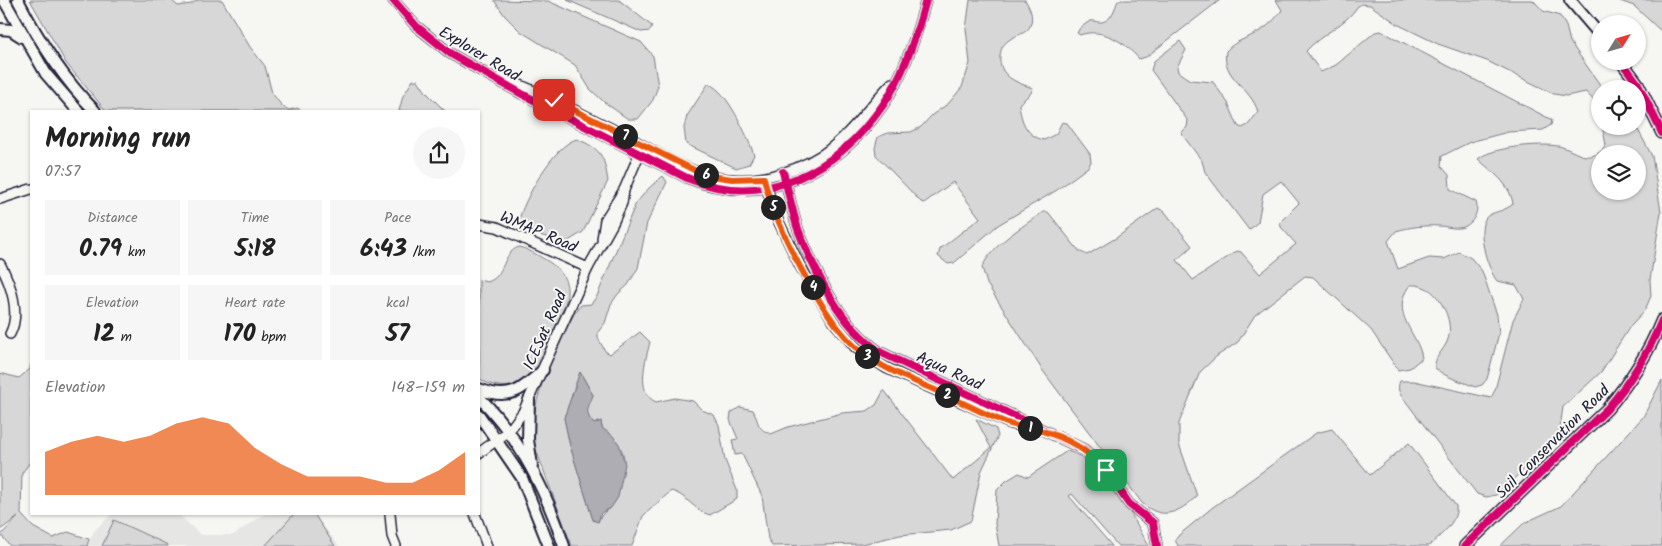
<!DOCTYPE html>
<meta charset="utf-8">
<style>
body{margin:0;font-family:Kalam,sans-serif;background:#f6f6f6;color:#222;height:100vh;display:flex;flex-direction:column;font-size:19px;white-space:nowrap}
*{box-sizing:border-box;margin:0}
p{font-size:16px;color:#767676}
.icon{flex:none;width:28px;height:28px;fill:none;stroke:currentColor;stroke-width:2;stroke-linecap:round;stroke-linejoin:round}
.map{position:relative;flex:1;overflow:hidden}
.side{position:absolute;left:30px;top:110px;width:450px;height:405px;display:flex;flex-direction:column;background:#fff;border-radius:0px;box-shadow:0 1px 4px #0004}
.side>*{flex:none}
.needle{width:32px;rotate:53deg}
.controls{position:absolute;left:1591px;top:15px;display:grid;gap:10px}
.controls a{display:grid;place-items:center;width:55px;height:55px;border-radius:50%;background:#fff;box-shadow:0 1px 4px #0004;font-size:25px}
.pin{position:absolute;display:grid;place-items:center;width:42px;height:42px;color:#fff;margin:-21px;border-radius:10px;box-shadow:0 2px 8px #0006}
.km{position:absolute;width:25px;height:25px;margin:-12px;border-radius:50%;background:#222;color:#fff;font-size:14px;line-height:25px;text-align:center}
.round{display:grid;place-items:center;flex:none;width:52px;height:52px;border-radius:26px;background:#f6f6f6}
.summary{display:flex;align-items:center;justify-content:space-between;height:85px;padding:0 15px}
h1{font-size:28px;font-weight:600;line-height:38px}
.metrics{display:grid;grid-template-columns:repeat(3,1fr);gap:8px;height:85px;padding:5px 15px}
.metrics div{display:grid;align-content:center;border-radius:0px;background:#f6f6f6;text-align:center}
.metrics b{font-size:25px;font-weight:600}
.metrics small{font-size:14px;font-weight:400}
.metrics p{font-size:14px}
.chart{height:140px;padding:10px 15px}
.chart p{display:flex;justify-content:space-between}
.chart svg{width:100%;height:90px;margin-top:5px;fill:#ea580c;opacity:.7}
.map>svg:first-child{display:block}
</style>
<div class="map">
<svg width="1662" height="546" viewBox="0 0 1662 546">
<rect width="100%" height="100%" fill="#f6f6f2"/>
<filter id="ink" filterUnits="userSpaceOnUse"><feTurbulence type="fractalNoise" baseFrequency=".02" numOctaves="2"/><feDisplacementMap in="SourceGraphic" scale="10" xChannelSelector="R" yChannelSelector="G"/><feConvolveMatrix kernelMatrix="1 2 1 2 8 2 1 2 1" color-interpolation-filters="sRGB"/></filter>
<g filter="url(#ink)">
<polygon fill="#e6e6e4" points="112,514 178,514 201,535 233,535 265,514 314,514 339,546 87,546 94,531"/>
<g fill="#d7d7d7" stroke="#7c7c89" fill-rule="evenodd">
<polygon points="30,0 171,0 178,6 191,4 198,0 222,0 250,47 265,66 272,93 282,106 289,110 298,108 301,111 106,111 66,63"/>
<polygon points="494,0 548,1 641,42 653,56 658,86 653,100 638,119 628,119 604,102 590,89 575,65 520,31 505,16"/>
<polygon points="567,0 619,0 652,26 650,31 641,32"/>
<path d="M970,0H1025C1030,8 1034,16 1030,26C1027,34 1015,35 1009,40C1002,45 1001,49 1000,56C998,76 1017,83 1033,88L1031,93L1019,104C1021,121 1026,136 1044,140L1056,134L1062,122L1067,123L1090,154L1091,162L1088,167L1057,190L998,225L954,263L948,264L938,256L940,249L980,218L953,182L924,203L921,202L876,155L875,148L878,137L888,133L911,132L921,127L932,115L949,103L962,87L970,63L966,29Z"/>
<path d="M1118,0H1220L1146,57L1139,59C1125,42 1102,27 1080,35L1077,33L1080,28L1090,21C1095,20 1098,23 1102,22C1112,20 1115,8 1118,0Z"/>
<path d="M1276,0H1533L1543,11L1560,16L1566,26L1570,42L1603,89H1600V121L1594,101L1586,92L1566,96L1554,94L1487,61L1438,44L1399,25L1370,5L1362,4L1358,6C1346,25 1321,34 1306,51L1321,72L1336,65L1375,32L1381,31L1552,120L1551,125L1543,130L1508,132L1470,142L1442,156L1441,166L1449,175L1450,189L1476,202C1480,213 1471,227 1459,228C1453,229 1445,226 1439,226C1424,225 1410,227 1396,231L1388,241L1398,269L1429,258L1444,259L1459,252L1471,258L1482,271L1497,315L1499,333L1487,379L1482,385L1475,387C1462,381 1446,378 1435,368C1434,358 1441,353 1446,344C1454,329 1447,310 1437,297C1431,289 1420,284 1410,285C1388,313 1419,334 1422,358L1410,368L1398,370L1371,330L1313,277L1305,276L1255,315L1238,342L1217,356L1200,372L1179,423V444L1197,496C1179,513 1162,521 1142,503L1043,371L987,284L982,267C994,243 1021,228 1043,212H1048L1079,251L1087,255L1116,238L1158,208L1165,212L1192,246L1177,260L1193,280L1237,251L1241,252L1260,274L1296,244L1281,227L1280,222L1299,203L1281,181L1263,194L1258,222L1249,230L1205,172L1202,161L1181,133L1187,127L1188,121L1151,70L1154,61L1180,41L1186,50L1177,67L1178,72L1190,80L1213,82L1228,103L1238,126L1242,128L1248,125L1258,112C1251,87 1221,78 1226,51C1236,40 1247,39 1258,32C1268,27 1275,19 1282,10Z"/>
<polygon points="1617,0 1662,0 1662,32 1634,6"/>
<polygon points="413,80 418,80 426,92 445,111 399,111 403,96"/>
<path d="M708,84C727,89 748,137 754,155L749,164L736,168L686,144L684,128L687,116Z"/>
<path d="M1602,126H1636L1652,156L1661,212L1650,280L1651,296L1645,310L1631,325L1601,372L1563,407L1559,435L1551,445L1496,495L1486,497L1477,494L1400,394C1398,389 1398,386 1400,381H1414L1491,398L1495,390L1513,320L1524,299L1516,285L1497,281C1488,270 1473,225 1489,215C1496,211 1505,211 1513,204C1510,183 1492,172 1478,159C1492,147 1539,143 1558,146C1568,147 1580,158 1591,156C1597,155 1603,150 1606,145ZM1600,154H1638V191H1600Z"/>
<path d="M577,139C601,149 604,155 608,181L583,232L565,243L524,230L518,223C523,201 554,144 577,139Z"/>
<path d="M663,176L667,182L647,223L638,268L628,285L618,294L611,304L605,323L598,332V338L605,351L610,354L640,332L650,342C646,359 635,393 656,402L675,398L693,401L702,410L714,415L719,425L725,460L737,490V499L710,515C694,511 686,494 671,491L643,516L632,546H572L533,442C530,399 554,351 574,314L581,305L591,304L597,296L636,203L649,188ZM580,372L593,395C586,406 584,414 594,424L601,421L602,428C618,442 629,452 622,475C619,482 620,491 617,498C612,509 602,511 598,522L593,520L570,446L564,418Z"/>
<path d="M519,247C528,249 537,255 546,260C584,283 562,312 548,342C543,355 537,373 525,381C512,390 490,387 479,378V280L487,282C506,277 501,253 519,247Z"/>
<polygon points="31,364 31,461 22,473 21,514 33,527 53,538 68,532 89,539 87,546 10,546 1,535 18,517 0,530 0,373 19,378 30,369"/>
<polygon points="1662,380 1662,546 1500,546 1524,523 1561,506 1643,417"/>
<path d="M884,390L953,480L991,448L976,419L996,429L998,436L981,472L971,521L951,530L900,535L862,544L772,546L768,539L762,496L742,454L735,455L732,440L738,439L730,420L731,413L740,407L753,410C759,421 756,429 771,434L788,427L842,413L867,411L876,405Z"/>
<path d="M1332,429L1370,475L1409,443L1456,506C1458,523 1440,535 1429,546H1178L1175,540L1179,535L1213,507L1316,433Z"/>
<path d="M1067,451C1108,462 1129,512 1149,546H1118L1072,494L1069,496L1112,546H999L995,524L997,490L1006,481L1019,473L1028,477Z"/>
<polygon points="294,514 314,514 335,546 265,546"/>
<polygon points="114,520 168,545 168,546 102,546"/>
</g>
<path fill="#adadb3" stroke="#757583" d="M580,372L593,395C589,407 583,412 594,424L601,421L602,428L613,436L619,444L625,464L618,497L611,508L601,513L598,522L593,520L570,446L564,418Z"/>
<g fill="none" stroke-linecap="round" stroke-linejoin="round">
<g stroke="#22223b" stroke-width="12">
<g id="minor">
<path d="M393,0L416,26L451,54L522,94L687,178C766,210 837,171 883,105C903,76 917,34 926,0"/>
<path d="M501,77C545,94 586,116 628,137C652,150 677,166 703,174C743,187 789,176 823,154C851,135 869,106 892,83"/>
<path d="M783,172C789,192 792,213 799,232C817,276 840,325 880,352L1085,450L1106,470L1129,504L1153,523L1157,546"/>
<polyline points="765,183 776,216 800,266 834,322 856,348 886,368 1011,424 1032,428"/>
<polyline points="0,199 31,189"/>
<polyline points="479,224 497,227 588,268"/>
<polyline points="602,239 605,220 624,190"/>
<path d="M0,264C11,284 21,313 10,334"/>
<polyline points="479,453 509,431 523,412 588,268 613,223 622,203 624,190 641,150"/>
<polyline points="390,514 392,536 396,546"/>
<polyline points="475,514 487,546"/>
</g>
</g>
<g stroke="#22223b" stroke-width="14">
<g id="major">
<polyline points="4,0 46,74 78,111"/>
<path d="M18,0C39,41 63,79 95,111"/>
<polyline points="1570,0 1600,35"/>
<polyline points="0,29 11,30 22,37"/>
<polyline points="1621,61 1638,84 1662,133"/>
<path d="M479,389C509,401 521,391 543,370"/>
<path d="M479,397C520,438 546,490 564,546"/>
<polyline points="529,400 528,440 532,465"/>
<polyline points="479,415 522,478 549,546"/>
<path d="M1465,546L1607,409C1630,382 1648,354 1662,320"/>
</g>
</g>
<use href="#minor" stroke="#f6f6f2" stroke-width="9"/>
<use href="#major" stroke="#f6f6f2" stroke-width="10"/>
<g stroke="#f6f6f2" stroke-width="11">
<g id="cycleway">
<path d="M393,0L416,26L451,54L522,94L687,178C766,210 837,171 883,105C903,76 917,34 926,0"/>
<polyline points="1621,61 1638,84 1662,133"/>
<path d="M783,172C789,192 792,213 799,232C817,276 840,325 880,352L1085,450L1106,470L1129,504L1153,523L1157,546"/>
<path d="M1465,546L1607,409C1630,382 1648,354 1662,320"/>
</g>
</g>
<use href="#cycleway" stroke="#d6006c" stroke-width="8"/>
</g>
</g>
<g fill="none" stroke-linecap="round" stroke-linejoin="round" filter="url(#ink)">
<g stroke="#fff" stroke-width="10">
<path id="route" d="M554,100L704,175L732,179L764,178C773,222 823,320 858,349C883,370 915,381 944,394C966,404 988,416 1010,424C1019,427 1030,427 1039,430C1065,437 1089,451 1106,470"/>
</g>
<use href="#route" stroke="#ea580c" stroke-width="6"/>
</g>
<g text-anchor="middle" stroke-width="4" stroke-linejoin="round" paint-order="stroke">
<g font-size="16" fill="#22223b" stroke="#f6f6f2">
<text transform="translate(480 53) rotate(31)" y="6">Explorer Road</text>
<text transform="translate(539 231) rotate(23)" y="6">WMAP Road</text>
<text transform="translate(544 330) rotate(-66)" y="6">ICESat Road</text>
<text transform="translate(950 370) rotate(25)" y="6">Aqua Road</text>
<text transform="translate(1552 441) rotate(-45)" y="6">Soil Conservation Road</text>
</g>
</g>
</svg>
<div class="controls">
<a><svg class="needle" viewBox="-14 -14 28 28"><path d="M0-13l5 13h-10z" fill="#e53935"/><path d="M0 13l5-13h-10z" fill="#767676"/></svg></a>
<a><svg class="icon" aria-label="locate" viewBox="0 0 24 24"><circle cx="12" cy="12" r="6"/><path d="M12 2v4M12 18v4M2 12h4M18 12h4"/></svg></a>
<a><svg class="icon" aria-label="layers" viewBox="0 0 24 24"><path d="M12 4l9 5-9 5-9-5zM3 14l9 5 9-5"/></svg></a>
</div>
<div class="pin" style="left:1106px;top:470px;background:#1e9e55"><svg class="icon" aria-label="arrive" viewBox="0 0 24 24"><path d="M6 21V4h12l-3 4 3 4H6"/></svg></div>
<div class="pin" style="left:554px;top:100px;background:#d93025"><svg class="icon" aria-label="check" viewBox="0 0 24 24"><path d="M5 12l5 5 9-10"/></svg></div>
<b class="km" style="left:1030px;top:428px">1</b>
<b class="km" style="left:947px;top:395px">2</b>
<b class="km" style="left:867px;top:356px">3</b>
<b class="km" style="left:813px;top:287px">4</b>
<b class="km" style="left:773px;top:207px">5</b>
<b class="km" style="left:706px;top:175px">6</b>
<b class="km" style="left:625px;top:136px">7</b>
<section class="side">
<div class="summary"><div><h1>Morning run</h1><p>07:57</p></div><a class="round"><svg class="icon" aria-label="share" viewBox="0 0 24 24"><path d="M12 15V3M7 8l5-5 5 5M5 13v7h14v-7"/></svg></a></div>
<div class="metrics">
<div><p>Distance</p><b>0.79<small> km</small></b></div>
<div><p>Time</p><b>5:18</b></div>
<div><p>Pace</p><b>6:43<small> /km</small></b></div>
</div>
<div class="metrics">
<div><p>Elevation</p><b>12<small> m</small></b></div>
<div><p>Heart rate</p><b>170<small> bpm</small></b></div>
<div><p>kcal</p><b>57</b></div>
</div>
<div class="chart"><p><span>Elevation</span>148–159 m</p>
<svg viewBox="0 0 160 44" preserveAspectRatio="none"><path d="M0 44V23L10 18L20 15L30 18L40 15L50 9L60 6L70 9L80 21L90 29L100 35L110 35L120 35L130 38L140 38L150 32L160 23V44z"/></svg>
</div>
</section>
</div>
